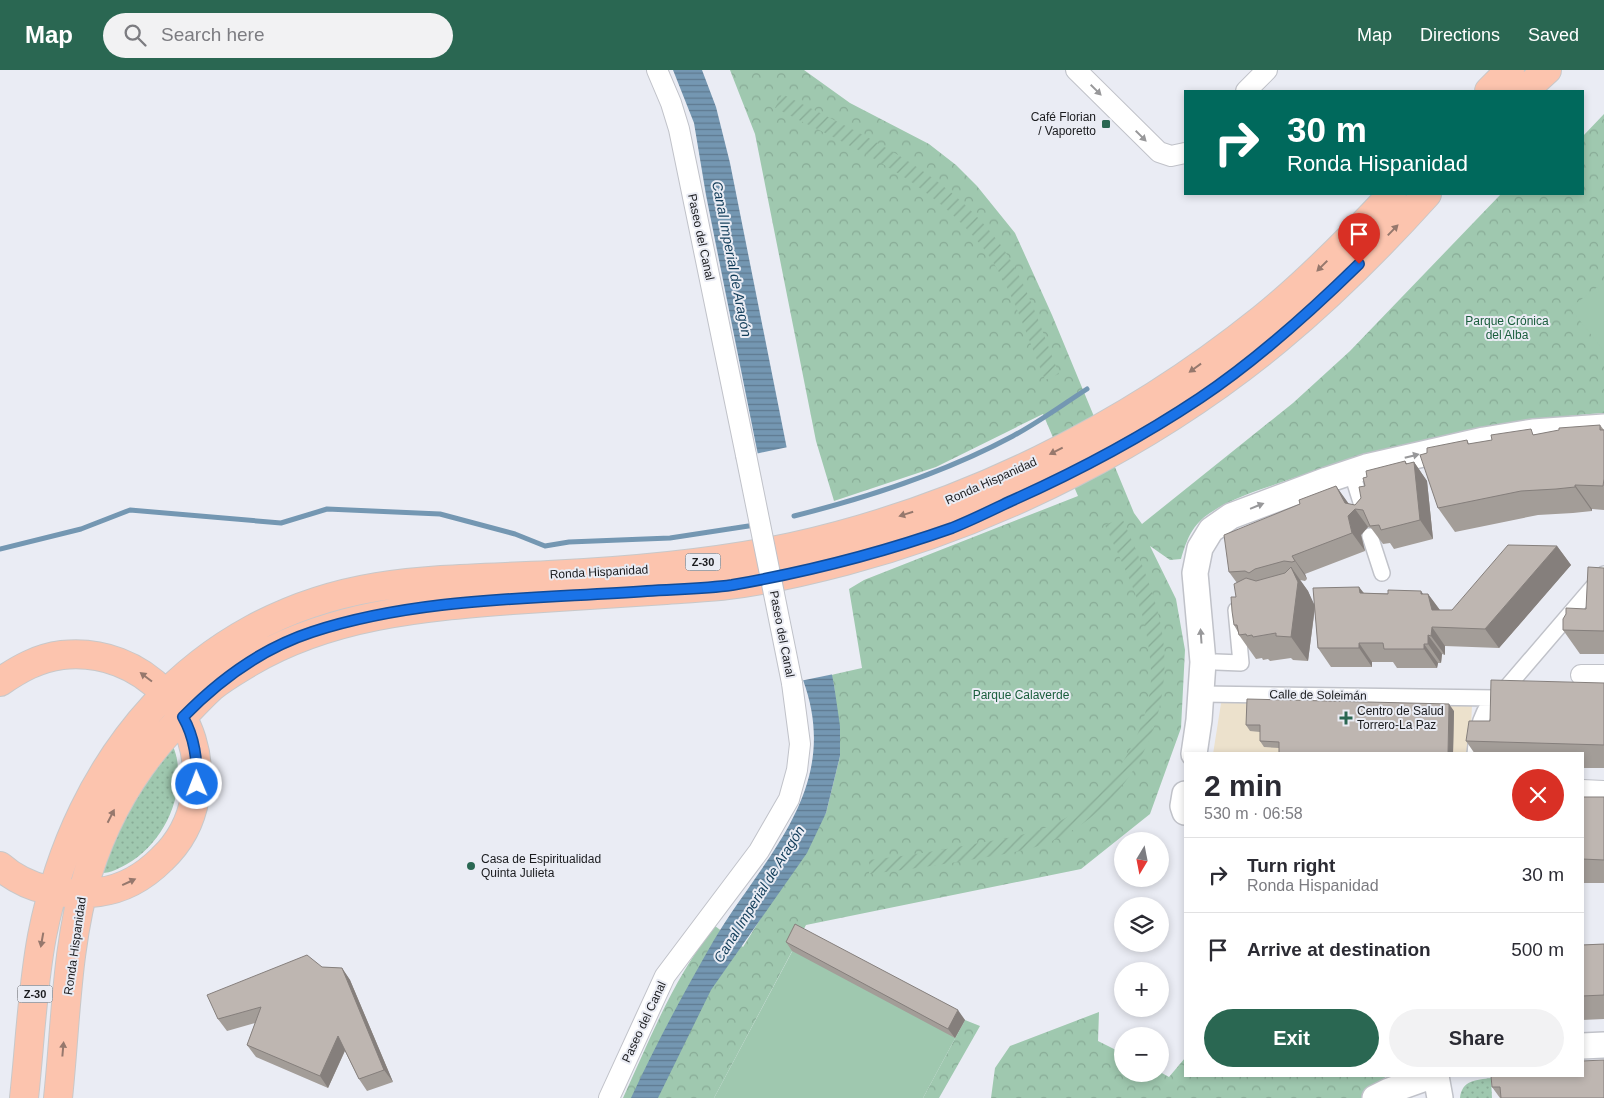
<!DOCTYPE html>
<meta charset="utf-8">
<style>
:root{--surface:#fff;--page:#f2f2f3;--text:#2b2b33;--muted:#7c7c81;--line:#e1e1e2;--accent:#2a6752}
body{margin:0;font-family:Helvetica,sans-serif;background:var(--page);color:var(--text);height:100vh;display:flex;flex-direction:column;font-size:19px;white-space:nowrap}
*{box-sizing:border-box;margin:0}
p{font-size:16px;color:var(--muted)}
.icon{flex:none;width:28px;height:28px;fill:none;stroke:currentColor;stroke-width:2;stroke-linecap:round;stroke-linejoin:round}
.map{position:relative;flex:1;overflow:hidden}
.side{position:absolute;left:1184px;top:682px;width:400px;height:325px;display:flex;flex-direction:column;background:var(--surface);border-radius:0px;box-shadow:0 2px 8px #0003}
.side>*{flex:none}
.hud{position:absolute;left:1184px;top:20px;width:400px;height:105px;border-radius:0px;box-shadow:0 2px 8px #0003;background:#00695c;color:#fff;overflow:hidden}
.needle{width:32px;rotate:190deg}
.tools{position:absolute;left:1114px;top:762px;display:grid;gap:10px}
.tools a{display:grid;place-items:center;width:55px;height:55px;border-radius:50%;background:var(--surface);box-shadow:0 2px 8px #0003;font-size:25px}
.pin{position:absolute;display:grid;place-items:center;width:42px;height:42px;color:#fff;margin:-51px -21px;border-radius:50% 50% 50% 0;rotate:-45deg;box-shadow:0 0 5px #0007}
.pin .icon{rotate:45deg}
.me{position:absolute;width:55px;margin:-28px;rotate:359deg;stroke-linejoin:round;filter:drop-shadow(0 0 4px #0008)}
.turn{display:flex;align-items:center;gap:18px;height:105px;padding:0 20px;font-size:22px}
.turn .icon{width:65px;height:65px;stroke-width:2.5}
.turn b{display:block;font-size:35px;line-height:42px}
.round{display:grid;place-items:center;flex:none;width:52px;height:52px;border-radius:26px;background:var(--page)}
.summary{display:flex;align-items:center;justify-content:space-between;height:85px;padding:0 20px}
h1{font-size:30px;font-weight:800;line-height:38px}
.action{display:flex;gap:10px;margin-top:auto;padding:10px 20px}
.action a{flex:1;height:58px;border-radius:30px;background:var(--accent);color:#fff;font-size:20px;font-weight:800;line-height:58px;text-align:center}
.action a+a{background:var(--page);color:var(--text)}
ul{padding:0;list-style:none}
li{display:flex;align-items:center;gap:15px;height:75px;padding:0 20px;border-top:1px solid var(--line)}
li div{flex:1}
li b{display:block;font-size:19px}
li em{font-style:normal}
header{display:flex;align-items:center;gap:30px;box-sizing:border-box;height:70px;padding:0 25px;background:var(--accent);color:#fff}
header strong{font-size:24px}
nav{display:flex;gap:28px;margin-inline-start:auto;font-size:18px}
.search{width:350px;height:45px;background:var(--page);display:flex;align-items:center;gap:12px;box-sizing:border-box;padding:0 18px;border-radius:28px;color:var(--muted);font-size:19px}
.map>svg:first-child{display:block}
.medical{fill:#ece1cc}
.grass{fill:url(#grass-dots)}
.forest{fill:url(#forest-crowns)}
.garden{fill:url(#garden-furrows)}
.pitch{fill:#9fc8af}
.water{fill:url(#water-rules)}
.pier{fill:#eaecf4}
.lines{fill:none;stroke-linecap:round;stroke-linejoin:round}
.stream{stroke:#7497b2;stroke-width:5}
.pedestrian-casing{stroke:#c0c2c9;stroke-width:18}
.minor-casing{stroke:#c0c2c9;stroke-width:22}
.tertiary-casing{stroke:#c0c2c9;stroke-width:28}
.trunk-casing{stroke:#c8c8c9;stroke-width:30}
.pedestrian{stroke:#fff;stroke-width:15}
.minor{stroke:#fff;stroke-width:20}
.tertiary{stroke:#fff;stroke-width:25}
.trunk{stroke:#fcc4ae;stroke-width:28}
.minor-bridge-casing{stroke:#c0c2c9;stroke-width:22;stroke-linecap:butt}
.minor-bridge{stroke:#fff;stroke-width:20}
.wall{fill:#a39d98}
.shaded-wall{fill:#857f7c}
.building{fill:#beb6b1;stroke:#857f7c}
.oneway{fill:#98989a}
.oneway2{fill:#96786d}
.route-casing{stroke:#114b97;stroke-width:12}
.route{stroke:#1a73e8;stroke-width:9}
.poi-dot{fill:#2a6752;stroke:#eaecf4;stroke-width:2}
.labels{text-anchor:middle;stroke-width:4;stroke-linejoin:round;paint-order:stroke}
.shield{fill:#eaecf4;stroke:#585a5e;stroke-width:1}
.shield-label{font-size:11px;font-weight:bold;fill:#1a1b1e}
.poi-label{font-size:12px;fill:#1a1b1e;stroke:#eaecf4;text-anchor:start}
.street-label{font-size:12px;fill:#1a1b1e;stroke:#eaecf4}
.park-label{font-size:12px;fill:#1a5d3c;stroke:#eaecf4}
.water-label{font-size:14px;font-style:italic;fill:#103c59;stroke:#eaecf4}
</style>
<header>
<strong>Map</strong>
<div class="search"><svg class="icon" aria-label="search" viewBox="0 0 24 24"><circle cx="10" cy="10" r="6"/><path d="M15 15l6 6"/></svg>Search here</div>
<nav><a>Map</a><a>Directions</a><a>Saved</a></nav>
</header>
<div class="map">
<svg width="1604" height="1028" viewBox="0 0 1604 1028">
<defs>
<pattern id="grass-dots" width="8" height="8" patternUnits="userSpaceOnUse" patternTransform="scale(1.25)"><rect width="8" height="8" fill="#9fc8af"/><path d="M2 2h.1M6 6h.1" fill="none" stroke="#88ab96" stroke-width="1.8" stroke-linecap="round"/></pattern>
<pattern id="forest-crowns" width="20" height="18" patternUnits="userSpaceOnUse" patternTransform="scale(1.25)"><rect width="20" height="18" fill="#9fc8af"/><path d="M2 6a3 3 0 1 1 6 0M12 15a3 3 0 1 1 6 0" fill="none" stroke="#88ab96"/></pattern>
<pattern id="garden-furrows" width="10" height="10" patternUnits="userSpaceOnUse" patternTransform="scale(1.25)"><rect width="10" height="10" fill="#9fc8af"/><path d="M-1 1l2-2M0 10L10 0M9 11l2-2" fill="none" stroke="#88ab96"/></pattern>
<pattern id="water-rules" width="6" height="5" patternUnits="userSpaceOnUse" patternTransform="scale(1.25)"><rect width="6" height="5" fill="#7497b2"/><path d="M0 2.5h6" fill="none" stroke="#5e7a90"/></pattern>
</defs>
<rect width="100%" height="100%" fill="#eaecf4"/>
<path class="medical" d="M1222,627l250,7 -2,50h-257z"/>
<path class="grass" d="M173,676c17,42 -8,97 -46,118 -7,4 -16,9 -25,9v-8l31,-68z
M1491,1008l1,20h-32c2,-18 16,-18 31,-20z"/>
<path class="forest" d="M730,0h74l46,33 79,41 27,21 21,21 38,47 37,82 82,198 8,11 151,-121 57,-52 151,-157h81l1,-58 21,-22v299c-106,7 -210,31 -310,65 -28,10 -59,18 -84,35 -18,12 -23,26 -29,46l-11,1 -20,-14 26,53 9,51 -4,78 -31,86 -69,55 -275,56 -92,173h-91c28,-61 50,-119 92,-172l28,21 83,-134 14,-57 -6,-71 -3,-10 31,-7 -13,-79 15,-9 214,-84 -35,-82 -107,53 -102,34 -18,-60 -61,-307z
M1099,942l-1,29 24,12v21l38,-2 9,5 16,-19v18h201l-8,12 -17,10h-370l4,-30 15,-22z
M965,950l15,6 -41,72h-16z"/>
<path class="garden" d="M782,24c77,39 161,75 215,146 29,38 44,90 62,134l-14,6c-18,-43 -33,-94 -61,-131 -53,-69 -134,-103 -209,-141z
M1122,448c14,32 29,65 37,99 22,89 -23,187 -107,224 -24,10 -52,14 -77,18 -35,6 -70,11 -106,15v-14c39,-4 77,-11 116,-18 21,-4 42,-7 62,-15 54,-21 95,-80 103,-136 3,-19 -1,-42 -4,-60 -7,-37 -26,-72 -41,-106z"/>
<path class="pitch" d="M1604,212v69l-34,-43z
M802,863l163,87 -42,78h-209z"/>
<path class="water" d="M673,0h29l14,37 14,56 104,522 6,41v30l-14,57 -19,40 -96,137 -53,108h-27c25,-54 53,-106 83,-158 50,-84 129,-151 89,-260l-97,-485 -12,-72z"/>
<path class="pier" d="M788,377l46,227 -34,7 -45,-227z"/>
<g class="lines">
<path class="stream" d="M794,446c76,-19 150,-43 219,-80 26,-14 49,-31 74,-47
M0,479l81,-20 49,-19 151,13 46,-14 113,5 75,20 30,12 24,-4 101,-4 85,-13"/>
<defs>
<path id="pedestrian" d="M1355,413l10,32
M1370,466l12,37
M1216,592l25,1 -5,-53
M1202,624l293,4
M1475,684c2,-22 5,-47 26,-60l103,-120"/>
<path id="minor" d="M657,0l14,33 8,26 67,326
M1076,0l83,82 12,4 14,-3
M1246,21l21,-21
M1581,605h23
M1582,720l22,1
M609,1028l56,-122 94,-125 30,-52 8,-29 3,-26 -8,-61"/>
<path id="tertiary" d="M1194,684l5,-34 4,-58 -8,-89 5,-25 11,-18 20,-14 96,-36 39,-13 118,-27 49,-8 71,-5
M1185,724l-2,12 2,6
M1582,976l22,-1
M1436,1006l4,22
M1375,1028l14,-7 42,-15"/>
<path id="trunk" d="M1489,21l21,-21
M1524,21l23,-21
M0,612c19,-13 38,-24 62,-27 80,-9 148,62 133,142 -4,24 -16,46 -33,62 -17,17 -39,30 -63,33 -34,5 -72,-2 -99,-26
M24,1028c6,-54 8,-109 18,-162 35,-178 152,-319 335,-349 57,-9 115,-9 172,-12 82,-4 163,-11 243,-28 171,-38 333,-118 470,-228 47,-38 89,-81 130,-125
M58,1028c8,-74 8,-153 30,-225 17,-54 46,-105 86,-147 12,-13 25,-27 38,-39 12,-10 25,-17 38,-25 80,-47 171,-55 262,-62 51,-3 103,-7 154,-10 21,-2 43,-2 63,-5 39,-5 78,-14 116,-24 153,-40 311,-121 433,-222 53,-44 103,-94 149,-145"/>
</defs>
<use href="#pedestrian" class="pedestrian-casing"/>
<use href="#minor" class="minor-casing"/>
<use href="#tertiary" class="tertiary-casing"/>
<use href="#trunk" class="trunk-casing"/>
<use href="#pedestrian" class="pedestrian"/>
<use href="#minor" class="minor"/>
<use href="#tertiary" class="tertiary"/>
<use href="#trunk" class="trunk"/>
<defs>
<path id="minor-bridge" d="M746,385l46,228"/>
</defs>
<use href="#minor-bridge" class="minor-bridge-casing"/>
<use href="#minor-bridge" class="minor-bridge"/>
</g>
<path class="wall" d="M1600,355l4,5v80l-12,-1v2l-19,2 -35,2 -83,17 -17,-24 -11,-55 40,-13 2,4z
M1405,391l2,3 7,-2 13,19 6,58 -39,10 -4,-6 -7,1 -12,-16 -3,-1 -7,8 4,16 -60,23 2,5 -2,2 -5,-1 8,11 6,15 45,-19 5,6 64,1 12,16h12l105,-64 14,19 -72,83 -54,-2v9l-3,-1 -1,9h-3l-1,5h-40l-4,-6h-21v5h-41l-13,-19 -3,-40 -7,53 -15,-1 -2,-2 -21,3 -2,-2 -5,1 -1,-2 -6,1 -17,-24 -1,-3 -4,-7 3,-42 -8,-11 71,-68 36,-18 12,18 7,1 6,-7 4,-12 2,-9z
M1604,498v86h-24l-17,-24 23,-21z
M1604,613v85h-22v-14h-107l-9,-13 24,-20z
M1454,641l-1,43h-174v-6l-15,-1 -4,-6v-9l-10,-1 -4,-6z
M1582,727h22v86h-22z
M786,872l179,78 -10,18 -163,-87z
M1604,874v75l-22,1v-75z
M322,897l20,1 8,12 43,102 -26,9 -8,-12 -14,-28 -17,37 -72,-31 -9,-12 8,-22 -28,8 -9,-12z
M1604,990v38h-104l-8,-11z"/>
<path class="shaded-wall" d="M1405,391l10,14 -1,-13 13,19 6,58 -13,-19z
M1575,415l17,24v2l-17,-24z
M1336,416l13,18 6,5 13,18 -7,8 4,16 -13,-18 -7,-30z
M1557,476l14,19 -72,83 -14,-19z
M1292,486l13,18 2,5 -12,-18z
M1291,497l17,24 7,15 -7,55 -17,-24z
M1359,517l14,19 -13,-13z
M1421,521l9,13 -2,-10 14,19 2,15 -23,-34z
M1432,557l13,19v9l-14,-19z
M1428,565l14,19 -1,9 -13,-19z
M1359,573l13,19v5l-13,-19z
M1424,574l14,19 -1,5 -13,-19z
M1449,634l5,7 -1,43h-5z
M342,898l8,12 43,102 -9,-12z
M958,940l7,10 -10,18 -7,-9z
M338,966l8,12 -18,40 -8,-12z"/>
<path class="building" d="M1600,355v5h4v49l-1,7 -28,-1v2l-19,2 -35,2 -83,17 -18,-53 7,-2v-5l40,-8 1,4 24,-4 -1,-5 40,-6 2,6 26,-5v-2z
M1405,391l1,3 8,-2 6,58 -39,10 -2,-5 -9,1 -7,-16 -8,-1 -7,7 4,17 -60,23 3,5 -3,1 -8,-1 -29,8 -6,4 -4,-2 -16,1 -5,-37 76,-31 -1,-4 37,-14 9,17 10,2 6,-7 -2,-11 6,-1 -2,-8 4,-1 -1,-6z
M1508,475l49,1 -72,83 -53,-2 -1,9 -3,-1v9h-4v5h-40l-1,-6h-24v5h-41l-5,-60 46,-1 1,6 28,1v-4l33,1v3h7l4,16h20z
M1291,497l7,15 -7,55 -15,-1v-3l-23,4 -1,-2 -5,1 -1,-2 -7,1 -2,-10h-3l-2,-14 -1,-14h5l-2,-13 12,-6 10,3 29,-8z
M1588,497l16,1v63l-41,-1v-11l3,-5v-6l20,1z
M1491,610l113,3v62l-138,-4 3,-20h21z
M1247,629l202,5 -1,50h-169v-12l-19,-1v-16h-14z
M1582,727h22v63l-22,-1z
M795,854l163,86 -10,19 -162,-87z
M1604,874v51l-22,1v-51z
M307,885l15,12 20,1 42,102 -25,9 -21,-43 -18,40 -73,-31 14,-38 -43,12 -11,-24z
M1604,990v38h-103l-1,-11h-8l-1,-11h91v-15z"/>
<defs><path id="oneway-solid" d="M-6-.8H1V-3.2L6.5 0L1 3.2V.8H-6Z" transform="scale(1.25)"/></defs>
<g class="oneway">
<use href="#oneway-solid" transform="translate(1096 20) rotate(45)"/>
<use href="#oneway-solid" transform="translate(1141 66) rotate(45)"/>
<use href="#oneway-solid" transform="translate(1412 386) rotate(-14)"/>
<use href="#oneway-solid" transform="translate(1257 436) rotate(-22)"/>
<use href="#oneway-solid" transform="translate(1201 566) rotate(-94)"/>
</g>
<g class="oneway2">
<use href="#oneway-solid" transform="translate(1393 160) rotate(-46)"/>
<use href="#oneway-solid" transform="translate(1322 196) rotate(135)"/>
<use href="#oneway-solid" transform="translate(1195 298) rotate(144)"/>
<use href="#oneway-solid" transform="translate(1056 381) rotate(153)"/>
<use href="#oneway-solid" transform="translate(906 444) rotate(163)"/>
<use href="#oneway-solid" transform="translate(146 607) rotate(-143)"/>
<use href="#oneway-solid" transform="translate(111 746) rotate(-63)"/>
<use href="#oneway-solid" transform="translate(129 812) rotate(-25)"/>
<use href="#oneway-solid" transform="translate(42 870) rotate(100)"/>
<use href="#oneway-solid" transform="translate(63 979) rotate(-85)"/>
</g>
<g class="lines">
<defs>
<path id="route" d="M197,714c0,-24 -2,-46 -14,-67 36,-37 80,-69 129,-85 107,-35 224,-33 335,-41 28,-2 57,-2 85,-6 74,-13 149,-32 220,-57 20,-8 40,-18 59,-27 65,-29 129,-63 189,-103 57,-38 110,-86 159,-134"/>
</defs>
<use href="#route" class="route-casing"/>
<use href="#route" class="route"/>
</g>
<g class="poi-dot">
<rect x="1101" y="49" width="10" height="10" rx="2.5"/>
<path d="M1343.5 640.5h5v5h5v5h-5v5h-5v-5h-5v-5h5z"/>
<circle cx="471" cy="796" r="5"/>
</g>
<g class="labels">
<g class="shield">
<rect x="685.5" y="483.5" width="35" height="17" rx="4"/>
<rect x="17.5" y="915.5" width="35" height="17" rx="4"/>
</g>
<g class="shield-label">
<text x="703" y="496">Z-30</text>
<text x="35" y="928">Z-30</text>
</g>
<g class="poi-label">
<text x="1096" y="51" text-anchor="end">Café Florian<tspan x="1096" dy="14">/ Vaporetto</tspan></text>
<text x="1357" y="645">Centro de Salud<tspan x="1357" dy="14">Torrero-La Paz</tspan></text>
<text x="481" y="793">Casa de Espiritualidad<tspan x="481" dy="14">Quinta Julieta</tspan></text>
</g>
<g class="street-label">
<text transform="translate(701 167) rotate(78)" y="4">Paseo del Canal</text>
<text transform="translate(991 411) rotate(-24)" y="4">Ronda Hispanidad</text>
<text transform="translate(599 502) rotate(-3)" y="4">Ronda Hispanidad</text>
<text transform="translate(782 564) rotate(79)" y="4">Paseo del Canal</text>
<text transform="translate(1318 625) rotate(1)" y="4">Calle de Soleimán</text>
<text transform="translate(75 876) rotate(-82)" y="4">Ronda Hispanidad</text>
<text transform="translate(644 952) rotate(-65)" y="4">Paseo del Canal</text>
</g>
<g class="park-label">
<text x="1507" y="255">Parque Crónica<tspan x="1507" dy="14">del Alba</tspan></text>
<text x="1021" y="629">Parque Calaverde</text>
</g>
<g class="water-label">
<text transform="translate(732 189) rotate(79)" y="5">Canal Imperial de Aragón</text>
<text transform="translate(759 824) rotate(-58)" y="5">Canal Imperial de Aragón</text>
</g>
</g>
</svg>
<div class="tools">
<a><svg class="needle" viewBox="-14 -14 28 28"><path d="M0-13l5 13h-10z" fill="#e53935"/><path d="M0 13l5-13h-10z" fill="#7c7c81"/></svg></a>
<a><svg class="icon" aria-label="layers" viewBox="0 0 24 24"><path d="M12 4l9 5-9 5-9-5zM3 14l9 5 9-5"/></svg></a>
<a>+</a>
<a>−</a>
</div>
<div class="pin" style="left:1359px;top:194px;background:#d93025"><svg class="icon" aria-label="arrive" viewBox="0 0 24 24"><path d="M6 21V4h12l-3 4 3 4H6"/></svg></div>
<svg class="me" style="left:197px;top:714px" viewBox="-20 -20 40 40"><circle r="17" fill="#1a73e8" stroke="#fff" stroke-width="3"/><path d="M0-11L8 9 0 5-8 9z" fill="#fff"/></svg>
<div class="hud">
<div class="turn"><svg class="icon" aria-label="right" viewBox="0 0 24 24"><path d="M7 20v-9h11M14 6l5 5-5 5"/></svg><div><b>30 m</b>Ronda Hispanidad</div></div>
</div>
<section class="side">
<div class="summary"><div><h1>2 min</h1><p>530 m · 06:58</p></div><a class="round" style="background:#d93025;color:#fff"><svg class="icon" aria-label="close" viewBox="0 0 24 24"><path d="M6 6l12 12M18 6L6 18"/></svg></a></div>
<ul>
<li><svg class="icon" aria-label="right" viewBox="0 0 24 24"><path d="M7 20v-9h11M14 6l5 5-5 5"/></svg><div><b>Turn right</b><p>Ronda Hispanidad</p></div><em>30 m</em></li>
<li><svg class="icon" aria-label="arrive" viewBox="0 0 24 24"><path d="M6 21V4h12l-3 4 3 4H6"/></svg><div><b>Arrive at destination</b></div><em>500 m</em></li>
</ul>
<div class="action"><a>Exit</a><a>Share</a></div>
</section>
</div>
